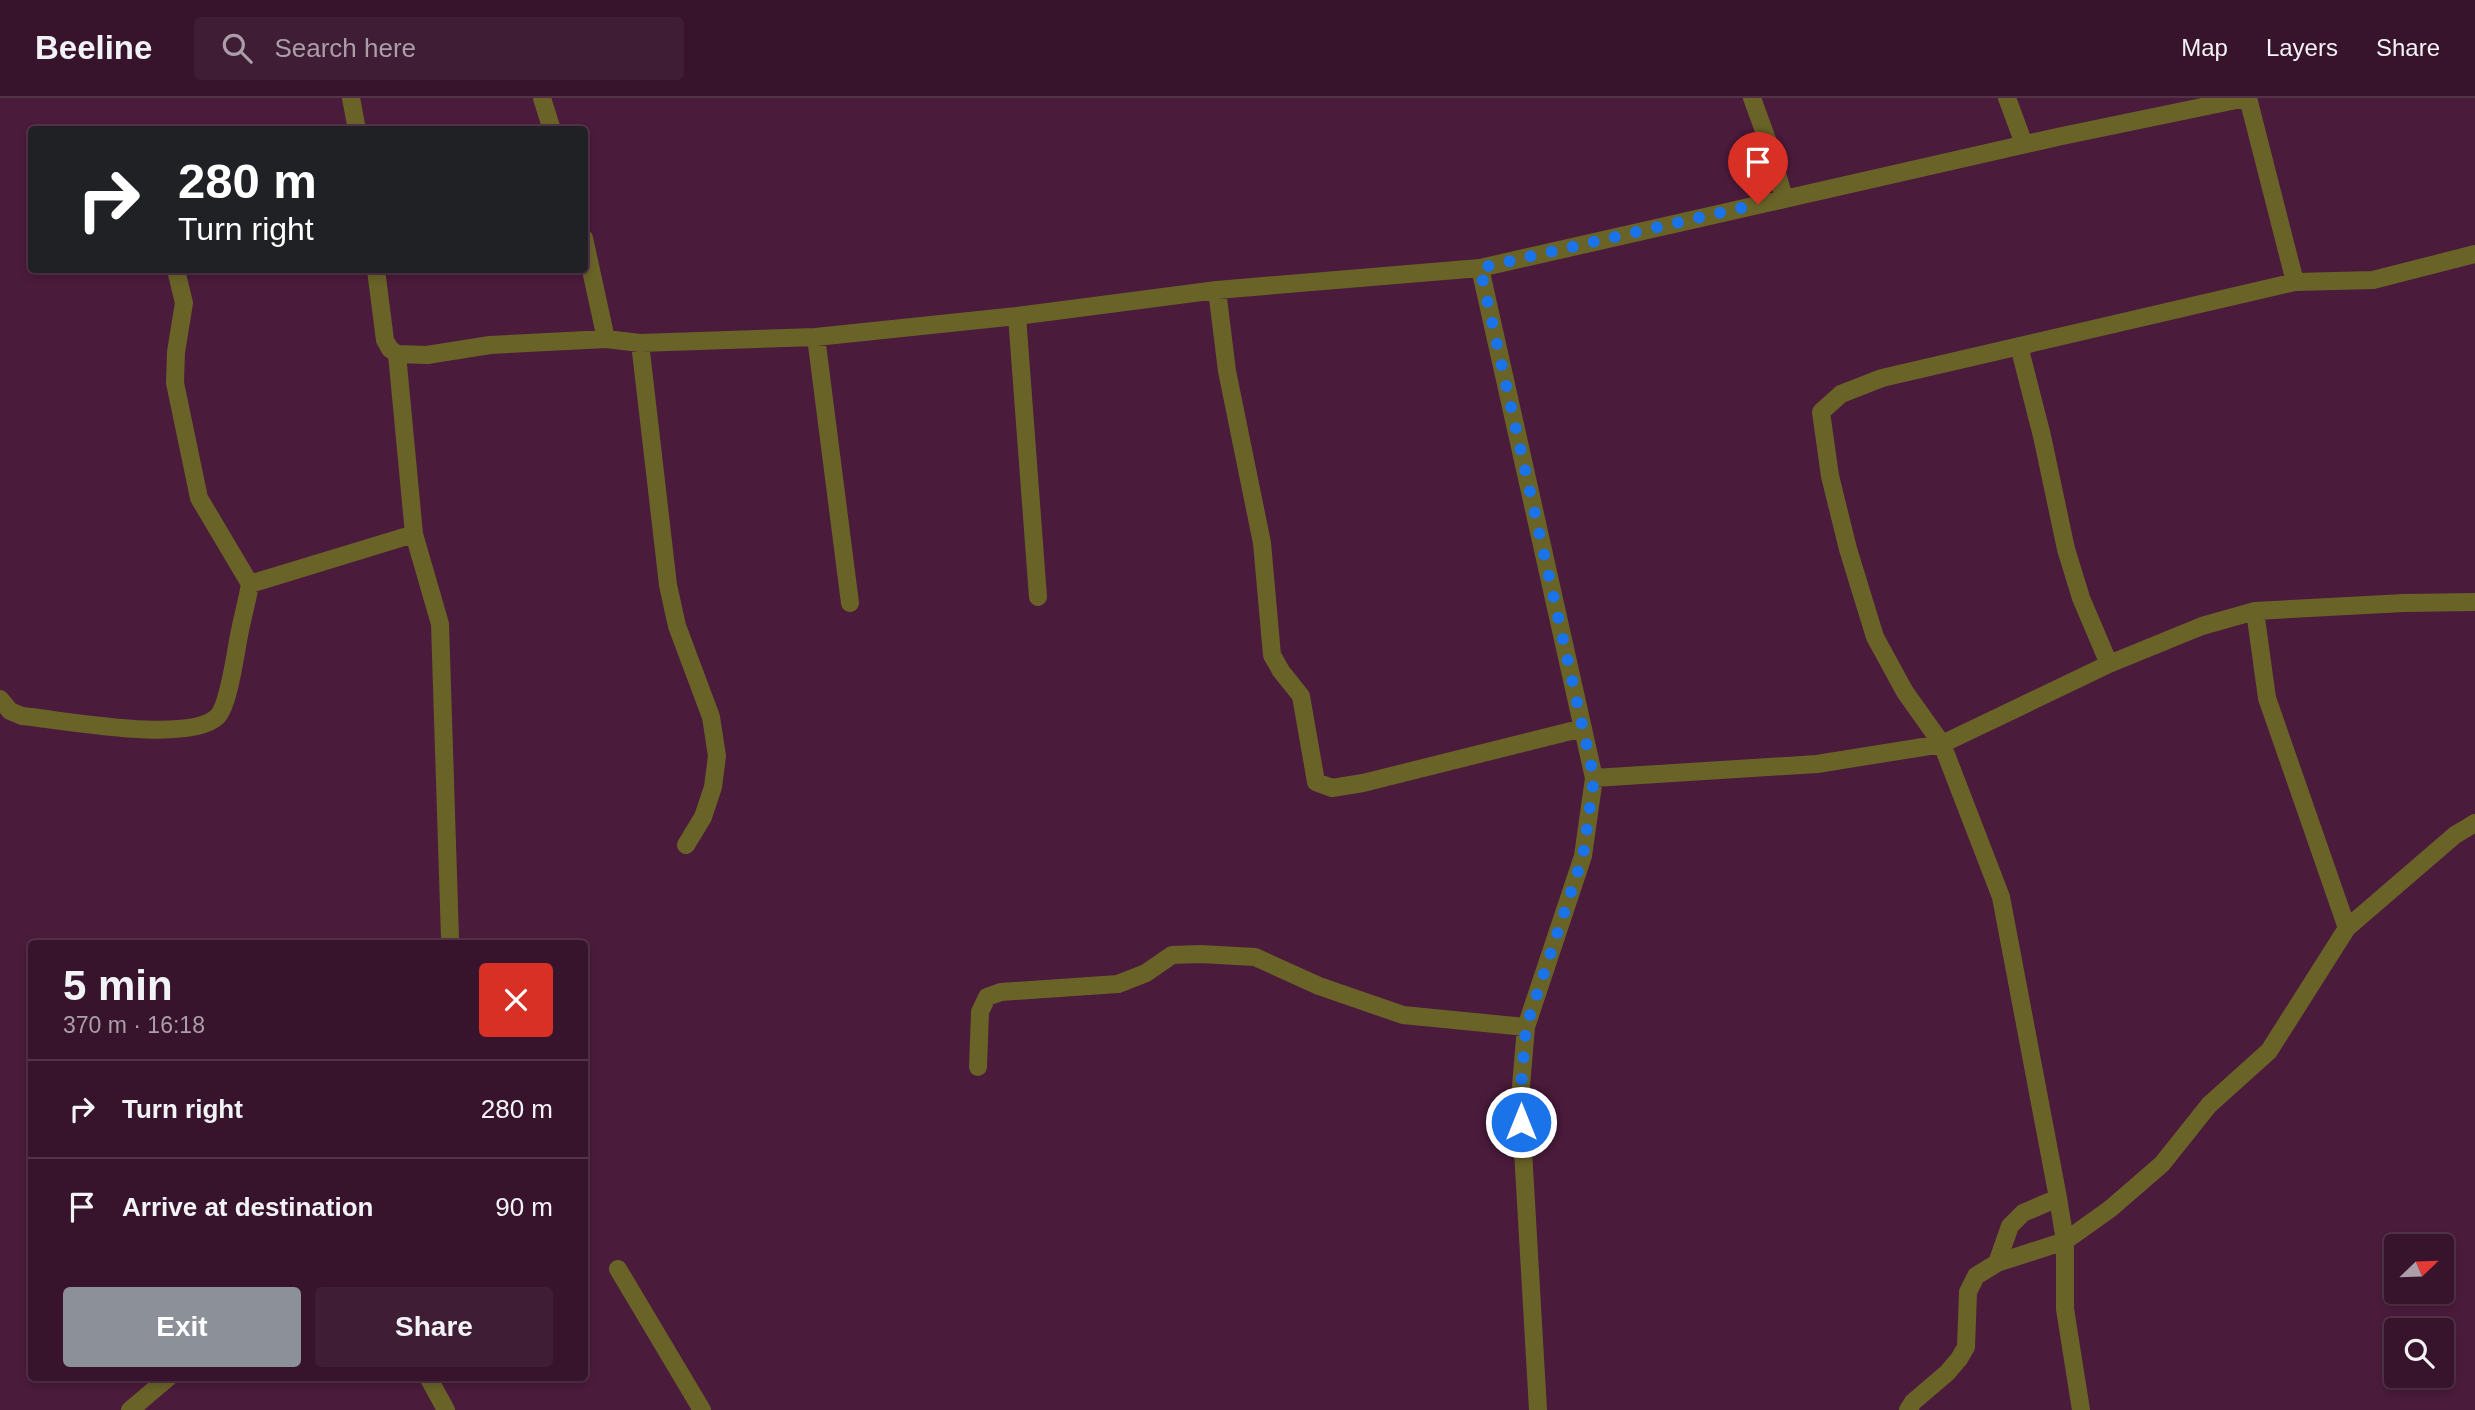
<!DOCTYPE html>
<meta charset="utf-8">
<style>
:root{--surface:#38142c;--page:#3f1d34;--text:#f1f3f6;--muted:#ab9ea9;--line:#523348;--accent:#8c9099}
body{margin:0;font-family:Helvetica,sans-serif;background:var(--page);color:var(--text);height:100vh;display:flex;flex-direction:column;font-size:26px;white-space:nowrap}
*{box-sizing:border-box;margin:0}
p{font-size:23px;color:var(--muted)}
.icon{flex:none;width:38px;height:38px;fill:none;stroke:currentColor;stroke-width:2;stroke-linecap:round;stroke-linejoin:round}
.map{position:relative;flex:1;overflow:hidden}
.drawer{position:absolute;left:28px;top:842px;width:560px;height:441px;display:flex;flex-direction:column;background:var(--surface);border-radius:7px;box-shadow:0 4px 10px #0003,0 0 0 2px var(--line)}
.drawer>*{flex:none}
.banner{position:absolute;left:28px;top:28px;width:560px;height:147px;border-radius:7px;box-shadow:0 4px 10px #0003,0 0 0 2px var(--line);background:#202124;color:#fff;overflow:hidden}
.needle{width:46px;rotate:67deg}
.controls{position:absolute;left:2384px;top:1136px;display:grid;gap:14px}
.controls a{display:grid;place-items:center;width:70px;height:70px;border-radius:7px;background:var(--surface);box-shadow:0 4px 10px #0003,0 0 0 2px var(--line);font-size:35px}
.pin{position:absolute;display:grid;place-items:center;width:60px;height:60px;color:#fff;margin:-72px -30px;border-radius:50% 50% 50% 0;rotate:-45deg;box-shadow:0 0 7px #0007}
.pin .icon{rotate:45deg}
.me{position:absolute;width:77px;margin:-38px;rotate:0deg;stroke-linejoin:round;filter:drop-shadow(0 0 5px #0008)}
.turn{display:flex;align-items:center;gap:24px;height:147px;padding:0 35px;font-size:32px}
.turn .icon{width:91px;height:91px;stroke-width:2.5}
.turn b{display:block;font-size:49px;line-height:60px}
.round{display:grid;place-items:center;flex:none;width:74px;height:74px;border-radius:7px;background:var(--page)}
.overview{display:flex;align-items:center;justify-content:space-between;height:119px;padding:0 35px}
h1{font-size:42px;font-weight:700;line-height:52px}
.button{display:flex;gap:14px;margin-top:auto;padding:14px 35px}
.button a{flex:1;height:80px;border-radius:7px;background:var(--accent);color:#fff;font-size:28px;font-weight:700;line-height:80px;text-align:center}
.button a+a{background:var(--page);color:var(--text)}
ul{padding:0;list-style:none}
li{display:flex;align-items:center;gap:21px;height:98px;padding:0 35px;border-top:2px solid var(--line)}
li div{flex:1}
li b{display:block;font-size:26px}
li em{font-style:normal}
header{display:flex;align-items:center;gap:42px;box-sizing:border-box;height:98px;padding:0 35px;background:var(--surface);border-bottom:2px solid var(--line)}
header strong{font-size:33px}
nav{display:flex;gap:38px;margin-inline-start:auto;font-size:24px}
.search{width:490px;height:63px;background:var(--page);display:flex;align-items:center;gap:18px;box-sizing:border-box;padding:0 24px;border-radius:7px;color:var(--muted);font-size:26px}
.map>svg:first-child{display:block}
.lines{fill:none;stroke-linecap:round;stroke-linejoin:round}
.street{stroke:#6a6328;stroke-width:18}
.route{stroke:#1a73e8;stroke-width:12;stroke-dasharray:0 21.6}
</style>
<header>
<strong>Beeline</strong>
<div class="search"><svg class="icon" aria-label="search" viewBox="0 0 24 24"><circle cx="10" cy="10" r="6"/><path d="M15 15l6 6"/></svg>Search here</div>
<nav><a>Map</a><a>Layers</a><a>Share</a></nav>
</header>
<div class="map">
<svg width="2475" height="1312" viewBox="0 0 2475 1312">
<rect width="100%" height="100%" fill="#4b1b3b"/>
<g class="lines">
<path class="street" d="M351,0l6,32
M542,0l10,32
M1752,0l16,44 16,56
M2007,0l17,46
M2248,0l47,184
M584,140l22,101
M1480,170l114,510 -11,78 -57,171 -6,71 18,312
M376,172l9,70 5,9 7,5 30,1 63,-10 116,-6 34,4 176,-6 201,-21 200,-26 263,-22 582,-132 184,-38
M1217,192l10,81 35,172 10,112 9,16 20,25 15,86 16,6 31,-5 220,-55
M1017,218l21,281
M816,239l34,266
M640,245l28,242 9,41 34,91 6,39 -4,31 -10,30 -17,28
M2019,248l23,90 24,113 15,49 28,66
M397,256l17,180 26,90 10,314
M250,486l164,-50
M2255,513l12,87 80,230
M0,601l10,12 12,5c41,4 166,28 195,1 11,-10 18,-60 21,-76 3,-19 9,-38 12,-57l-51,-86 -24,-115 1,-31 8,-49 -8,-33
M1594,680l223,-14 125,-20 167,-80 93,-38 53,-15 149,-8 71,-1
M978,969l2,-55 7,-15 14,-5 117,-8 28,-11 26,-18 28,-1 55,3 64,29 84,29 123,12
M1997,1165l13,-37 13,-13 35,-15
M618,1171l84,141
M428,1279l18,33
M130,1312l39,-33
M1908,1312l5,-8 34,-29 12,-14 7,-12 2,-55 8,-16 21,-13 68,-22 45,-32 52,-45 47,-59 60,-54 78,-123 108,-93 20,-12
M2081,1312l-16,-101v-68l-7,-43 -57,-301 -59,-153 -37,-52 -30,-55 -27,-88 -18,-73 -9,-64 20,-18 41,-16 413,-96 78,-2 102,-26"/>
</g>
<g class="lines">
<path class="route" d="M1521,1024l-1,-24 6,-71 57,-171 11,-78 -114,-510 278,-64"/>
</g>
</svg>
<div class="controls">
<a><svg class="needle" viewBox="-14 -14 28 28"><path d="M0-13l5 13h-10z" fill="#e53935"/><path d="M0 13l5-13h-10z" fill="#ab9ea9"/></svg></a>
<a><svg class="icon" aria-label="search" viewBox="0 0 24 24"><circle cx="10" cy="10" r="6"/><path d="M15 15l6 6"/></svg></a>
</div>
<div class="pin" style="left:1758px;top:106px;background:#d93025"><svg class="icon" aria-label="arrive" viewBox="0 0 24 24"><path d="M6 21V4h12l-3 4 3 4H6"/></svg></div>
<svg class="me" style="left:1521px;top:1024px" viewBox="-20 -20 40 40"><circle r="17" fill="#1a73e8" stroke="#fff" stroke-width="3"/><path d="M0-11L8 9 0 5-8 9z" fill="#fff"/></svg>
<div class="banner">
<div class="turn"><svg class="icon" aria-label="right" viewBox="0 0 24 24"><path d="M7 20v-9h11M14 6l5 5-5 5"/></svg><div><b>280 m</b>Turn right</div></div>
</div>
<section class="drawer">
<div class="overview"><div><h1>5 min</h1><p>370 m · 16:18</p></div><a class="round" style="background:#d93025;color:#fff"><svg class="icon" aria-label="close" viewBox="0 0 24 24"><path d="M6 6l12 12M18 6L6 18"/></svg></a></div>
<ul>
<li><svg class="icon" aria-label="right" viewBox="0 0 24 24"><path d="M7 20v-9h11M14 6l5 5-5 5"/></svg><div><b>Turn right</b></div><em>280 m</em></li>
<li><svg class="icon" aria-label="arrive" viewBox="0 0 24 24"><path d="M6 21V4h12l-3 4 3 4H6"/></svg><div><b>Arrive at destination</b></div><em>90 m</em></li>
</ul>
<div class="button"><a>Exit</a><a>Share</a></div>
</section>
</div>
